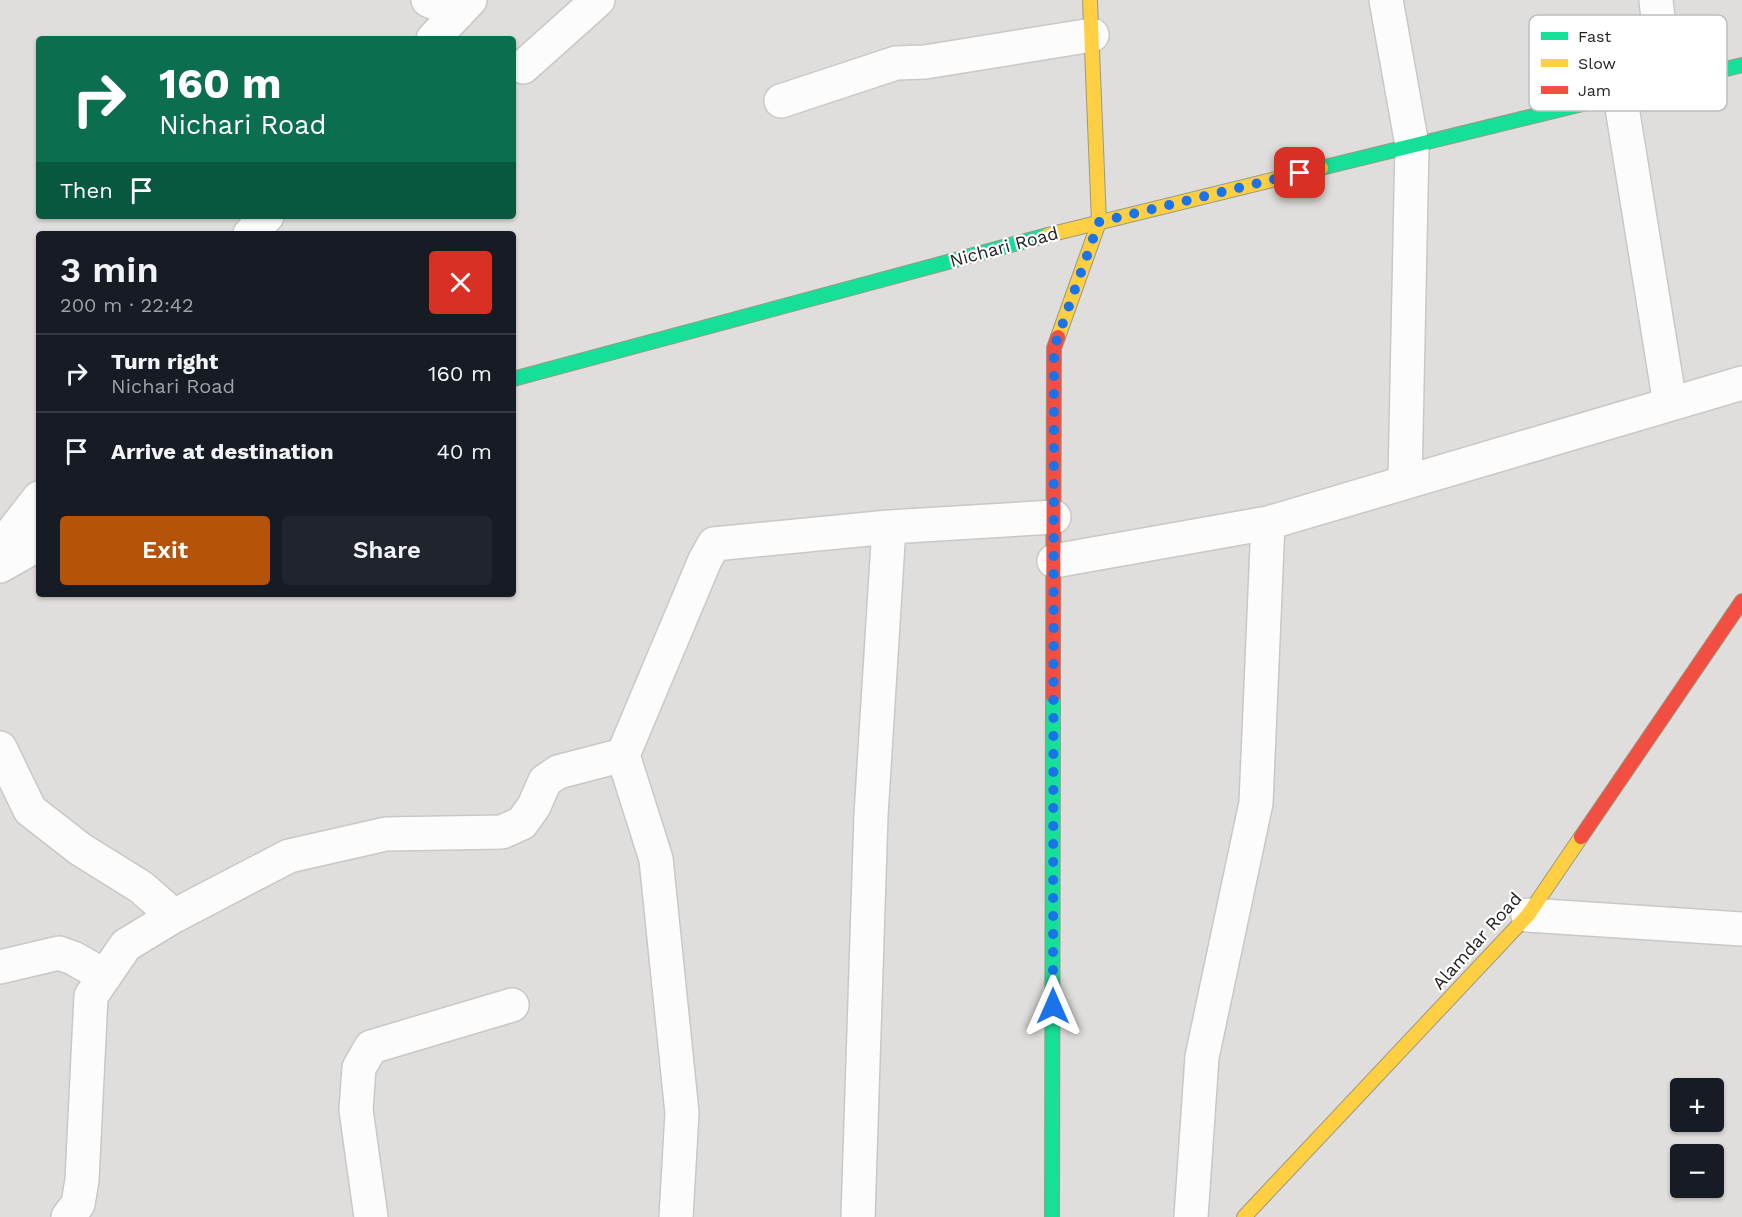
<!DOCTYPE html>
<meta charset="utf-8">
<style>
:root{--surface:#171b24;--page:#20242c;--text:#f1f3f6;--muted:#9ea1a6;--line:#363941;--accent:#b45309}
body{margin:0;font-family:"Work Sans",sans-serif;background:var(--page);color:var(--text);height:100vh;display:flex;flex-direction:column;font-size:22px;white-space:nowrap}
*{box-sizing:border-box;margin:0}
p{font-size:20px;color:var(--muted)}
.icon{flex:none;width:33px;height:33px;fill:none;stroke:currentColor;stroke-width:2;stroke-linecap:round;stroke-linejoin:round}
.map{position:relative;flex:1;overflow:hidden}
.panel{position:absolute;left:36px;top:231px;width:480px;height:366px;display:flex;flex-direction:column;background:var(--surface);border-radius:6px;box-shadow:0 2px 4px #0004}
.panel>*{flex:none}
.banner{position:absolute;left:36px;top:36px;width:480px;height:183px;border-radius:6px;box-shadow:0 2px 4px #0004;background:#0b6e4f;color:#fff;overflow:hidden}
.fabs{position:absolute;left:1670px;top:1078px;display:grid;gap:12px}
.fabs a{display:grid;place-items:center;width:54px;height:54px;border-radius:6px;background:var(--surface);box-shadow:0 2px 4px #0004;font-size:30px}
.pin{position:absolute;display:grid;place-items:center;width:51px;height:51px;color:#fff;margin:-26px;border-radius:12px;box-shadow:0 3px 9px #0006}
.me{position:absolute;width:66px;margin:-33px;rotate:0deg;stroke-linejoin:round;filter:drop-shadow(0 0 4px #0008)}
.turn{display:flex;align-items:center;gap:21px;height:126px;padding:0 24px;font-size:27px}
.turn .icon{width:78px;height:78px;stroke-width:2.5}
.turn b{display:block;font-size:42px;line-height:51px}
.then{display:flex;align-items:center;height:57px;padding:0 24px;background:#0003;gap:12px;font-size:22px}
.round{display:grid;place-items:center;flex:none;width:63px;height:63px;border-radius:6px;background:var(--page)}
.headline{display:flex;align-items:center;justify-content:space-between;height:102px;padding:0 24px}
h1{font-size:36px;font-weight:600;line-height:45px}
.action{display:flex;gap:12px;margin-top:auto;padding:12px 24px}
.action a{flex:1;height:69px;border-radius:6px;background:var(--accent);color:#fff;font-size:24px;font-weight:600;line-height:69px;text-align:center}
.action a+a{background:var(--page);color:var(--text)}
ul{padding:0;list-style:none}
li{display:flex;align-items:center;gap:18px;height:78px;padding:0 24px;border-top:2px solid var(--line)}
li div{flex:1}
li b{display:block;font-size:22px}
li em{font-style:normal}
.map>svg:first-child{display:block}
.residential{fill:#dfdedc;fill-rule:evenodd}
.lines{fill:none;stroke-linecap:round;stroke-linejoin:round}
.street-casing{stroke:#c9c8c7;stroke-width:36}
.fast-casing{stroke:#999a82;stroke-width:16}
.slow-casing{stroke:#999a82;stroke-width:16}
.jam-casing{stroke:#999a82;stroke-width:16}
.street{stroke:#fdfcfc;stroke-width:33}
.fast{stroke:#16e098;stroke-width:14}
.slow{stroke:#ffcf43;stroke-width:14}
.jam{stroke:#f24e42;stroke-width:14}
.route{stroke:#1a73e8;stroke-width:10;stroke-dasharray:0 18}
.labels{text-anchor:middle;stroke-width:4.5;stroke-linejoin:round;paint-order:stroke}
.street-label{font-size:18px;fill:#222;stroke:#fff}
.key{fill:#fff;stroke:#bdbdbd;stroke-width:1.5}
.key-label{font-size:16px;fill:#222}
</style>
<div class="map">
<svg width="1742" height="1217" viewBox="0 0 1742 1217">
<rect width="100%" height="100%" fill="#f0eeeb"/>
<path class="residential" d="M0,0h1742v1217h-1742zM39,39h474v177h-474zM39,234h474v360h-474zM1680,1089h33v33h-33zM1680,1155h33v33h-33z"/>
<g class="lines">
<defs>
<path id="street" d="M428,0l30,13
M1386,0l26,145 -7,337
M1656,0l9,84
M433,39l37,-39
M523,67l75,-67
M1620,95l50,309
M781,101l115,-38 29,-1 167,-27
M250,234l17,-18
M0,548l39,-50
M1054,561l214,-38 474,-140
M0,566l39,-22
M0,748l30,62 50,39 61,38 33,29
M1528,915l214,14
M0,967l59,-14 14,5 32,18
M68,1217l10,-13 4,-24 9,-184 35,-51 48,-29 115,-60 97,-22 116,-2 20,-9 12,-17 11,-25 13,-9 65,-17
M371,1217l-15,-107 3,-42 12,-21 141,-42
M676,1217l6,-104 -26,-254 -33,-104 82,-195 9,-16 175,-17 165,-10
M858,1217l13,-402 18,-288
M1191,1217l11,-160 54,-254 12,-280"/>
<path id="fast" d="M1321,168l421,-103
M513,379l535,-144
M1052,1217l1,-521"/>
<path id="slow" d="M1048,235l273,-67
M1058,337l41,-115 -9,-222
M1244,1217l284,-302 53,-78"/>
<path id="jam" d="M1053,696l1,-348 4,-11
M1581,837l161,-236"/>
</defs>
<use href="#street" class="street-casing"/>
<use href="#fast" class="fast-casing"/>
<use href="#slow" class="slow-casing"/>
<use href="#jam" class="jam-casing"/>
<use href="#street" class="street"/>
<use href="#fast" class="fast"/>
<use href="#slow" class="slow"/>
<use href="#jam" class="jam"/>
</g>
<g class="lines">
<path class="route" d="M1053,1006l1,-658 45,-126 201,-49"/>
</g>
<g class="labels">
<g class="street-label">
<text transform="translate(1004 247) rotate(-15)" y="6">Nichari Road</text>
<text transform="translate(1477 941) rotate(-48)" y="6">Alamdar Road</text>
</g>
</g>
<rect x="1529" y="15" width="198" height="96" rx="9" class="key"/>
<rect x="1541" y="32" width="27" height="8" fill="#16e098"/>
<rect x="1541" y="59" width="27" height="8" fill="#ffcf43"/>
<rect x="1541" y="86" width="27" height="8" fill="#f24e42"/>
<g class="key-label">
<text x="1578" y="42">Fast</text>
<text x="1578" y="69">Slow</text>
<text x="1578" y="96">Jam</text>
</g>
</svg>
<div class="fabs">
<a>+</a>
<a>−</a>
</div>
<div class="pin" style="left:1300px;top:173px;background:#d93025"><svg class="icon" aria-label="arrive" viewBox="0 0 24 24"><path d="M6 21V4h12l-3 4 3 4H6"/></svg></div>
<svg class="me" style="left:1053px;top:1006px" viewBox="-20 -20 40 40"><path d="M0-17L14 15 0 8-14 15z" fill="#1a73e8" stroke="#fff" stroke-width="4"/></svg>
<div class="banner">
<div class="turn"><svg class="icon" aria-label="right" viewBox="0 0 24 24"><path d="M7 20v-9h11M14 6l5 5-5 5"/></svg><div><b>160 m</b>Nichari Road</div></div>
<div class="then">Then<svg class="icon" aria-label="arrive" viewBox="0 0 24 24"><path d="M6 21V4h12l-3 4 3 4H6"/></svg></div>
</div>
<section class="panel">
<div class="headline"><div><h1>3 min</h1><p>200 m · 22:42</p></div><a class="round" style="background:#d93025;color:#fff"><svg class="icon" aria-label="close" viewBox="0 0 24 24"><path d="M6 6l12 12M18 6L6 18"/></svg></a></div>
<ul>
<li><svg class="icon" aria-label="right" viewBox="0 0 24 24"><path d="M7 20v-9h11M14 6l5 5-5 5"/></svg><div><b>Turn right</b><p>Nichari Road</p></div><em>160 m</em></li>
<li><svg class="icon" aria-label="arrive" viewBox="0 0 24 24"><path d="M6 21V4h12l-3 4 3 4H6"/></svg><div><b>Arrive at destination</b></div><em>40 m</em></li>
</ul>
<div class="action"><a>Exit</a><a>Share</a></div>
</section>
</div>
